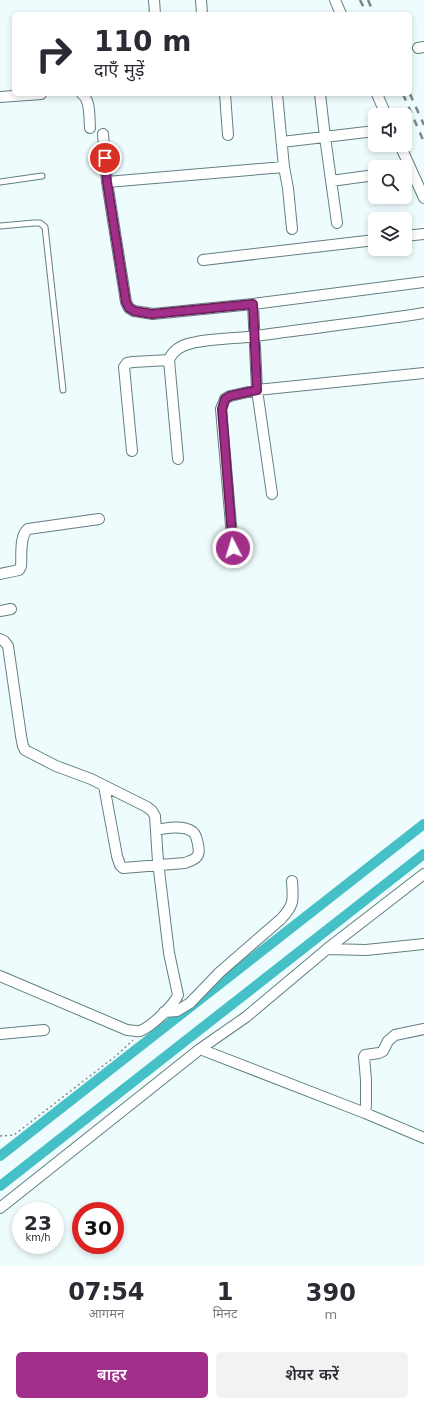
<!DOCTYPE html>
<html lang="hi">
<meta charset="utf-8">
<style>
:root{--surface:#fff;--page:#f2f2f3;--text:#2b2b33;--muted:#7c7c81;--accent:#a12e88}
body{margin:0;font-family:"DejaVu Sans","Noto Sans Devanagari",sans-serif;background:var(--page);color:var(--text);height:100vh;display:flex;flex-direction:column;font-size:15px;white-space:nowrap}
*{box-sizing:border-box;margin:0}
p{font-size:13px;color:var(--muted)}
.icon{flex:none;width:22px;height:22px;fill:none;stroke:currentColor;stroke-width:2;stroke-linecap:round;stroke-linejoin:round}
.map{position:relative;height:1266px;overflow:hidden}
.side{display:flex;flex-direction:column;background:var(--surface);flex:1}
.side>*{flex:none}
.top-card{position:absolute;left:12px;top:12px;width:400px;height:84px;border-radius:6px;box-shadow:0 2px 6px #0003;background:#fff;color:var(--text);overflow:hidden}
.controls{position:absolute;left:368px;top:108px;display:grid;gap:8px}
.controls a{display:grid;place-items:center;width:44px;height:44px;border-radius:6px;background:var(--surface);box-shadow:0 2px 6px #0003;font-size:20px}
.speed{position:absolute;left:12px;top:1202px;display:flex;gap:8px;font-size:20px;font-weight:700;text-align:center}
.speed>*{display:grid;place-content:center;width:52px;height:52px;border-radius:50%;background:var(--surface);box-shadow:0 2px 6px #0003;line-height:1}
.speed small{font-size:10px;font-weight:400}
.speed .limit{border:6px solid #d22;background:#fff;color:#111}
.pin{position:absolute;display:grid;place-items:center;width:34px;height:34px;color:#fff;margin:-17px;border:2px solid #fff;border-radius:50%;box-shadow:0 1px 4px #0007}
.me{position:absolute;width:44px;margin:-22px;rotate:355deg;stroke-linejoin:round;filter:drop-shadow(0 0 3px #0008)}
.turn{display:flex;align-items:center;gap:14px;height:84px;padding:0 16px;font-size:18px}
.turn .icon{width:52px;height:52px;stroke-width:2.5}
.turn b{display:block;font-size:28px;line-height:34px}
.eta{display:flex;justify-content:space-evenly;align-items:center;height:68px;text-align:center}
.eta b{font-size:24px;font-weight:600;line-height:28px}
.cta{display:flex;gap:8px;margin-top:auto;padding:8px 16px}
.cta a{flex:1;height:46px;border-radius:6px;background:var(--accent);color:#fff;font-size:16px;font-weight:600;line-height:46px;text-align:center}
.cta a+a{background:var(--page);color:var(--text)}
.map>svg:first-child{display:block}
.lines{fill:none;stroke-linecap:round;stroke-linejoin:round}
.canal{stroke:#46c0c7;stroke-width:10}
.lane-casing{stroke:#628082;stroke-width:7}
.street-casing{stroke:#628082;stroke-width:12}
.path{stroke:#828f90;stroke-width:1.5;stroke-dasharray:2 3;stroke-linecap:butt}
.lane{stroke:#fff;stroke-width:5}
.street{stroke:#fff;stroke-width:10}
.rail{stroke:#7a8788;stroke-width:2.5;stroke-dasharray:7 7;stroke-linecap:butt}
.route-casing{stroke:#691e58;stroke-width:10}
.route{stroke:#a12e88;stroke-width:7}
</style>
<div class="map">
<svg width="424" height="1266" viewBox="0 0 424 1266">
<rect width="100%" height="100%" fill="#effcfd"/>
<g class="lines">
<path class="canal" d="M0,1156l424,-332
M0,1186l424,-332"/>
<defs>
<path id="lane" d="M0,182l42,-6
M0,226l34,-3h6l5,4 18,163"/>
<path id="street" d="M154,0l1,14
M201,0l1,14
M335,0l6,14
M418,48l6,-1
M82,94c9,6 7,24 8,34
M225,94l3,41
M277,94l7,73 4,21 4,41
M320,94l5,43 12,86
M377,94l9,21
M0,97l41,-3
M103,134l4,48 19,120 3,6 5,3 19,3 100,-10 171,-22
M282,142l93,-11
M400,145l24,53
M331,181l44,-6
M107,182l177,-15
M405,236l19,-2
M203,260l172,-20
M253,304l4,86 15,104
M132,451l-8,-84 3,-4 6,-1 36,-2
M178,459l-9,-99c4,-10 13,-15 23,-17 21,-5 43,-4 64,-7 56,-8 112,-14 168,-23
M233,548l-12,-139 4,-10 5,-3 27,-6 167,-17
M0,574l19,-4 2,-4c1,-10 -2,-30 7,-37l71,-10
M0,611l11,-2
M0,639l4,2 4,5 13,90 2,10 2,4 31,16 35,13 56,28 5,4 3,5 3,46 11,91 9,42c-4,10 -27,32 -38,36 -4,1 -8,-1 -13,-1l-127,-54
M104,786l13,70 3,9 3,3 62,-5c4,-2 11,-3 13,-8 2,-4 -1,-20 -5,-23 -10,-7 -26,-4 -37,-2
M327,949l39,1 58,-6
M164,1012l13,-1 13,-8 30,-31 61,-53c14,-15 12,-19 11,-38
M0,1034l44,-4
M200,1049l165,64 59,25
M365,1113l1,-8v-25l-2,-23 1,-2 14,-2 4,-2 5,-10 7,-6 29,-6
M0,1208l200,-159 46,-32 81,-68 97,-75"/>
</defs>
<use href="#lane" class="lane-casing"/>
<use href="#street" class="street-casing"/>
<path class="path" d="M0,1136l14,-1 103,-80 16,-15"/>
<use href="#lane" class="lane"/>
<use href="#street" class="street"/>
<path class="rail" d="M360,0l7,14
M368,0l6,14
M403,94l21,48
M410,94l14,31"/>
</g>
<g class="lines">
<defs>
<path id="route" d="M105,158l2,24 19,120 3,6 5,3 18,3 101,-10 4,86 -27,6 -5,3 -3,10 11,139"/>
</defs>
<use href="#route" class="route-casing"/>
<use href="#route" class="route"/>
</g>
</svg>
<div class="controls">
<a><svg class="icon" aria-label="sound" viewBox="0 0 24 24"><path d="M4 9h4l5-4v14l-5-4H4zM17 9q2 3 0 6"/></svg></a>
<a><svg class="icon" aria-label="search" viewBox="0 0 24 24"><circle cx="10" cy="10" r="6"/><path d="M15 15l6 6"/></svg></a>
<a><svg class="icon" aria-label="layers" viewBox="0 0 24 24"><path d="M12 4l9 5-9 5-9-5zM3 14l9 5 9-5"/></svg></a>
</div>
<div class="speed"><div>23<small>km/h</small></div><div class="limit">30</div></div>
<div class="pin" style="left:105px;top:158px;background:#d93025"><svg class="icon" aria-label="arrive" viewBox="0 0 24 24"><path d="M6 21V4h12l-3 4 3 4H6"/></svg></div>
<svg class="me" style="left:233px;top:548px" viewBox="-20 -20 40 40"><circle r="17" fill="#a12e88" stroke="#fff" stroke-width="3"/><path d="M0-11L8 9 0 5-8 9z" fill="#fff"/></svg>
<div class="top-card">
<div class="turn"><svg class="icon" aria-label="right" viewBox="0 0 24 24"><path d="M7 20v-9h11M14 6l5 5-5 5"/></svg><div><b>110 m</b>दाएँ मुड़ें</div></div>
</div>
</div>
<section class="side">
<div class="eta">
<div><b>07:54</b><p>आगमन</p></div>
<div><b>1</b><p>मिनट</p></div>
<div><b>390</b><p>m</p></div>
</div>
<div class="cta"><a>बाहर</a><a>शेयर करें</a></div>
</section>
